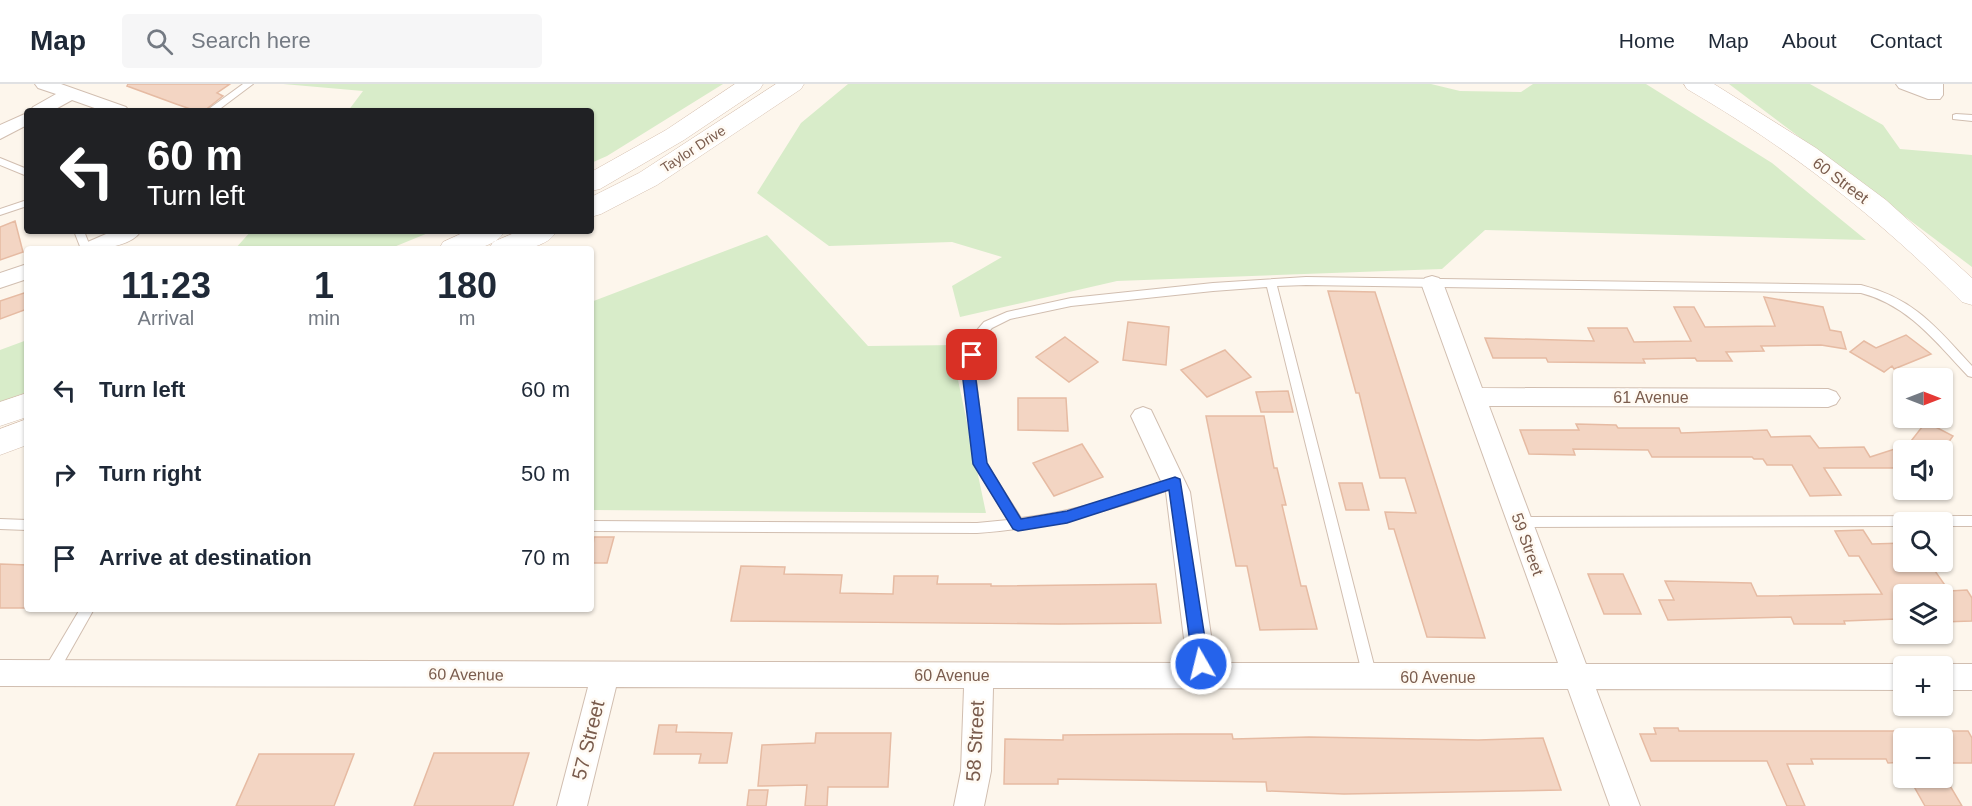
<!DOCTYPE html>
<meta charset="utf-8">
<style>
:root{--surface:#fff;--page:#f6f6f7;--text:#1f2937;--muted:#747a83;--line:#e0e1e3}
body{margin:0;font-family:Helvetica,sans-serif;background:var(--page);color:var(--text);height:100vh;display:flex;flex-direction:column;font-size:22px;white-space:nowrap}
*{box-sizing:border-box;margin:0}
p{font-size:20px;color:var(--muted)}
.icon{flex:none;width:33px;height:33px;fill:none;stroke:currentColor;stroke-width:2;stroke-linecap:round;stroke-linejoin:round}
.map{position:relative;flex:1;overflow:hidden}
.drawer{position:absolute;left:24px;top:162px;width:570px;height:366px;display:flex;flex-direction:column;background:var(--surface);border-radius:6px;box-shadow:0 2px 4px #0004}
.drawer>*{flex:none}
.banner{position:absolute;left:24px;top:24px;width:570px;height:126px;border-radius:6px;box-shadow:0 2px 4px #0004;background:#202124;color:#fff;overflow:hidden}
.needle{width:39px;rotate:90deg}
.tools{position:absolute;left:1893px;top:284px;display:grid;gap:12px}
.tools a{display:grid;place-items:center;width:60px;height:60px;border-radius:6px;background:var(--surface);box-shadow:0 2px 4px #0004;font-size:30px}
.pin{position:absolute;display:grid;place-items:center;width:51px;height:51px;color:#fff;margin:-26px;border-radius:12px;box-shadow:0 3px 9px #0006}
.me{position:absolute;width:66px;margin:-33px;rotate:352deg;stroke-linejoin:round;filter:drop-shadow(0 0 4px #0008)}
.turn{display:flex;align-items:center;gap:21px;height:126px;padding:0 24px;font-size:27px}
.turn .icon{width:78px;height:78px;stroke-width:2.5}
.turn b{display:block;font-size:42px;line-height:51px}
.eta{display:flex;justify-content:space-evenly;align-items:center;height:102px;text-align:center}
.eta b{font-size:36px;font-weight:700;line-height:42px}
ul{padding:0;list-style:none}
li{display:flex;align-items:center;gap:18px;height:84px;padding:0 24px}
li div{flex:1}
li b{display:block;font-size:22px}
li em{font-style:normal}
header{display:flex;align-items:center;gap:36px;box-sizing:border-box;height:84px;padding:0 30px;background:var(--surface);border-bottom:2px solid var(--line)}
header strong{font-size:28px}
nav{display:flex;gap:33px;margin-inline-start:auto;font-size:21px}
.search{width:420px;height:54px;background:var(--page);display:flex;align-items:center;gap:15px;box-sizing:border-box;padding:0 21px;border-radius:6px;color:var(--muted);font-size:22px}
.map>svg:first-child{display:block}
.green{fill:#d8ecc9}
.building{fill:#f3d5c3;stroke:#e6bba3;stroke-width:1.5}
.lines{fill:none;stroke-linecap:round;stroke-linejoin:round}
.lane-casing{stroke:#d1beb0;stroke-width:2}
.street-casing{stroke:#d1beb0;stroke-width:2}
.secondary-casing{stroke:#d6c0b0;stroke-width:1}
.lane{fill:#fff;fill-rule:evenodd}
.street{fill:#fff;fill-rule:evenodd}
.secondary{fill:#fff;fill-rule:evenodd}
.route{fill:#2563eb;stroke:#184099;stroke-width:1.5}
.labels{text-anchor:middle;stroke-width:5;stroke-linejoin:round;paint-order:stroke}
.far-street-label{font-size:14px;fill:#7a5c4d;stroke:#fffaf3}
.street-label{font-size:16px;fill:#7a5c4d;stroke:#fffaf3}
.near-street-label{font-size:20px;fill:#7a5c4d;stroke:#fffaf3}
</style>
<header>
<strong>Map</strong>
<div class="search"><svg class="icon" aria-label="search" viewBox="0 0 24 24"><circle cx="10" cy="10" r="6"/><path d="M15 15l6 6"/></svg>Search here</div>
<nav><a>Home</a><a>Map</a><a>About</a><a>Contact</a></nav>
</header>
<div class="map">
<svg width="1972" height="722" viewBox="0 0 1972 722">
<rect width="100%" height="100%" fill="#fdf6ec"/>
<path class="green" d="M283,0h440l-116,72 -16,7v-52h-243l15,-20z
M848,0h583l29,7 61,1 12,-8h113l126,79 94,77 -381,-10 -43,39 -325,12 -157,36 -8,-31 50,-29 -50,-15 -123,4 -72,-53 44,-70z
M1729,0h81l73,41 17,24 72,6v112z
M251,147h182l-44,18h-154z
M767,151l101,111 90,-1 -1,30 29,138 -395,-3v-208z
M27,256v52l-27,11v-53z"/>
<path class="building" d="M128,0h102l-13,9 6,3 -19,15h-8l-20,-7 -49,-18z
M15,137l8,31 -23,8v-33z
M1328,207l47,1 110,346 -58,-1 -33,-108h-5l-4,-17 31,1 -11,-35h-25l-21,-85h-3z
M27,208v17l-27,10v-18z
M1764,213l59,10 7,23 11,2 5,17 -25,-4 -60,1 3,5 -38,1 6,9h-35l-2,-3 -52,1 2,4 -97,-1 -2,-4h-53l-8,-20 109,3 -6,-13h39l7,14 57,-1 -17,-34h20l11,20 70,-1z
M1128,238l41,5 -3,38 -43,-5z
M1906,251l25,19 -37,15 -2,-3 -8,6 -34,-20 14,-11 12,7z
M1065,253l33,25 -29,20 -33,-25z
M1225,266l26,27 -44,20 -26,-27z
M1288,307l5,21h-32l-5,-20z
M1018,314h48l2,33 -50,-1z
M1206,332h58l10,52h3l9,37h-4l19,81h5l11,43 -57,1 -13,-64h-11z
M1926,338l27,14 -10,14h-39z
M1576,340l40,1 2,3h61l2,5 86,-3 4,7 39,-1 9,12 45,-1 6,10 34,-11v22h-80l17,27 -31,1 -18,-31h-25l-4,-6h-9l-2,-2h-100l-4,-7 -75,-1 2,6 -46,-1 -9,-24h59z
M1082,360l21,33 -49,19 -21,-33z
M1339,399h23l7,27h-23z
M1863,446l9,14 32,-1v18h24l21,30 18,-1 5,8v23l-30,1v-28h-38v35l-7,-10 -53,2 1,3h-51l-3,-7 -123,3 -9,-20h15l-9,-19 86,2 6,13 125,-2 -23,-38h-10l-14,-25z
M594,453h20l-7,26h-16z
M0,480l27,1v43h-27z
M741,482l44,1 -1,7 58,1 -2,18 53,1 1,-18h44l-1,8h54v2l165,-2 5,39 -102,1 -328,-3z
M1588,490h35l18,40h-37z
M659,641h18l-1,7 56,1 -5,30h-28l2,-9h-47z
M1654,644h24l1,3h225v31l-16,1 -2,-4h-75l2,5h-26l18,42h-18l-20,-45h-116l-11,-27h16z
M1942,647h26l4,7v25h-30z
M816,649h75l-3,54h-60l-1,19h-22l2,-21 -49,1 4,-41 53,-2z
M1179,650h53l1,5 76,-2 169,3 65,-2 18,52 -217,4 -77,-3 -1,-9 -208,-3v5h-54l1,-45 58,1v-5z
M434,669h95l-16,53h-99z
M259,670h95l-20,52h-98z
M1912,699l37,1 13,22h-37z
M749,706h19l-2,16h-19z"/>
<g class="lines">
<defs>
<path id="lane" d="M243,0h10l-36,27h-11z
M1956,30l16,1v6l-19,-2v-4z
M0,74l27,11v7l-27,-11z
M27,116v6l-27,9v-6z
M74,147h10l7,18h-10z
M1306,193l555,8c54,14 75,42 111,81v11l-4,-1c-32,-34 -60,-71 -107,-83l-555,-8 -29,1 100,391 -2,5 -5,1 -5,-1 -2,-5 -96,-390 -54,4 -142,15 -61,13 -18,9 -9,10 -5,17 -2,25 10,83 35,55c53,-6 103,-23 154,-40l4,2 2,3 -2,3c-67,25 -131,42 -202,47l-386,-2v-10l386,2 31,-3 -34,-56 -10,-84 2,-25 6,-19 12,-14 23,-10 64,-14 142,-15z
M1972,432v10h-30v-4h-38v4l-385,1 -4,-1 -2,-4 2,-4 4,-1z
M0,435l27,1v10l-27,-1z
M80,525h14l-39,69 -5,1 -5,-1 -2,-5 2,-5z"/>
<path id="street" d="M35,0h26l65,23 3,4h-26l-31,-11 -20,11h-22l3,-4 23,-13 -18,-6z
M1896,0h47v11l-3,4h-12l-29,-11z
M27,29v12l-27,14v-14z
M113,147h28c-11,17 -43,18 -61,18l3,-5z
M27,180v15l-27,9v-15z
M1432,192l7,2 4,5 39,105 346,1 8,3 4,6 -4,6 -8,3 -339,-1 97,258h318l5,2h-5v24l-308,-1 44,117h-30l-42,-117 -575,-1 -2,83 -7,35h-30l7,-35 3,-83 -348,-1 -29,119h-30l31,-119 -588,-1v-26l1187,3 -21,-171 -35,-76 4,-6 8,-3 8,3 39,82 25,171h343l-137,-380 4,-5z
M1942,580h30v26h-30v-24h-5z"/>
<path id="secondary" d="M735,0h28l-3,5 -76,51 -84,49 -9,2v-19l75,-42z
M776,0h28l-3,5 -144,96 -56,29 -10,3v-20l48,-24z
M1684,0h30l102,64 70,52 86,78v27l-10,-3c-83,-84 -173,-154 -275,-213z
M467,147h38c-14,22 -44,18 -66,18l4,-7z
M519,147h38c-14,22 -46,18 -68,18l4,-7z
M27,309v24l-27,9v-24z
M27,335v26l-27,10v-26z"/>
</defs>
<use href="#lane" class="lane-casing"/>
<use href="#street" class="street-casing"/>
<use href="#secondary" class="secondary-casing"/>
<use href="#lane" class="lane"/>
<use href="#street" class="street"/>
<use href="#secondary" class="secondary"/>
</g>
<path class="route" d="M972,266l6,5 -2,25 11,83 34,56 46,-8 108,-34 5,2 29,185 -2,5 -6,2 -5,-2 -3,-5 -24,-174 -102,33 -49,8 -5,-2 -40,-65 -10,-84 3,-25z"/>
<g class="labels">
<g class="far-street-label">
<text transform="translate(693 65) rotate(-33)" y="5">Taylor Drive</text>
</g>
<g class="street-label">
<text transform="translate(1841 96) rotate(37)" y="6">60 Street</text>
<text x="1651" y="319">61 Avenue</text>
<text transform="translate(1528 460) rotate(70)" y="6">59 Street</text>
<text transform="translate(466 590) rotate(1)" y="6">60 Avenue</text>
<text x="952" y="597">60 Avenue</text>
<text x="1438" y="599">60 Avenue</text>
</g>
<g class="near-street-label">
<text transform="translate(588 656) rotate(-76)" y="7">57 Street</text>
<text transform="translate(975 657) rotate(-87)" y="7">58 Street</text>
</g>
</g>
</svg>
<div class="tools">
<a><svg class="needle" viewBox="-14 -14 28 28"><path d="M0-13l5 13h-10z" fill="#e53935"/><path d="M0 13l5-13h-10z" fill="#747a83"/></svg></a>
<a><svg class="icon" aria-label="sound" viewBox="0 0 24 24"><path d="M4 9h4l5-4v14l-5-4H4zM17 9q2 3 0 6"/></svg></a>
<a><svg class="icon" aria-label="search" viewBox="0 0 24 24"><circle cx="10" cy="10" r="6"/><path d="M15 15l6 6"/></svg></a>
<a><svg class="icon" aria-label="layers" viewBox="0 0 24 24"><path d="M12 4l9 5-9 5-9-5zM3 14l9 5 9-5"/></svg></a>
<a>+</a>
<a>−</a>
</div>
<div class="pin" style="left:972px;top:271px;background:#d93025"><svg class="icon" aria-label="arrive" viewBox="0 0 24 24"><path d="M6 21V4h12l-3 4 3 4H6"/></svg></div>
<svg class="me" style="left:1201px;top:580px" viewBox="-20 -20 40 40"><circle r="17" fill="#2563eb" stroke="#fff" stroke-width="3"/><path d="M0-11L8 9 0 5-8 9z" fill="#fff"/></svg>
<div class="banner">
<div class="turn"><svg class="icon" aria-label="left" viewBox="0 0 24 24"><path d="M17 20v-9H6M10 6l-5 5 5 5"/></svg><div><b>60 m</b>Turn left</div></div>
</div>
<section class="drawer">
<div class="eta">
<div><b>11:23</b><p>Arrival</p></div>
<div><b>1</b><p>min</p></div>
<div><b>180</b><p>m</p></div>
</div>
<ul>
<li><svg class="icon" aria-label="left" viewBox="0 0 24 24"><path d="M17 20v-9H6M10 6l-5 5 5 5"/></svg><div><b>Turn left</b></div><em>60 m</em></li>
<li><svg class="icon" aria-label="right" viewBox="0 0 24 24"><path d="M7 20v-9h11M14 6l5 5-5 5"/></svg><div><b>Turn right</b></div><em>50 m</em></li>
<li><svg class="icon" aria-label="arrive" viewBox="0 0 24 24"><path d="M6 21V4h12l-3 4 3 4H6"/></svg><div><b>Arrive at destination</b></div><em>70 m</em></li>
</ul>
</section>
</div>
